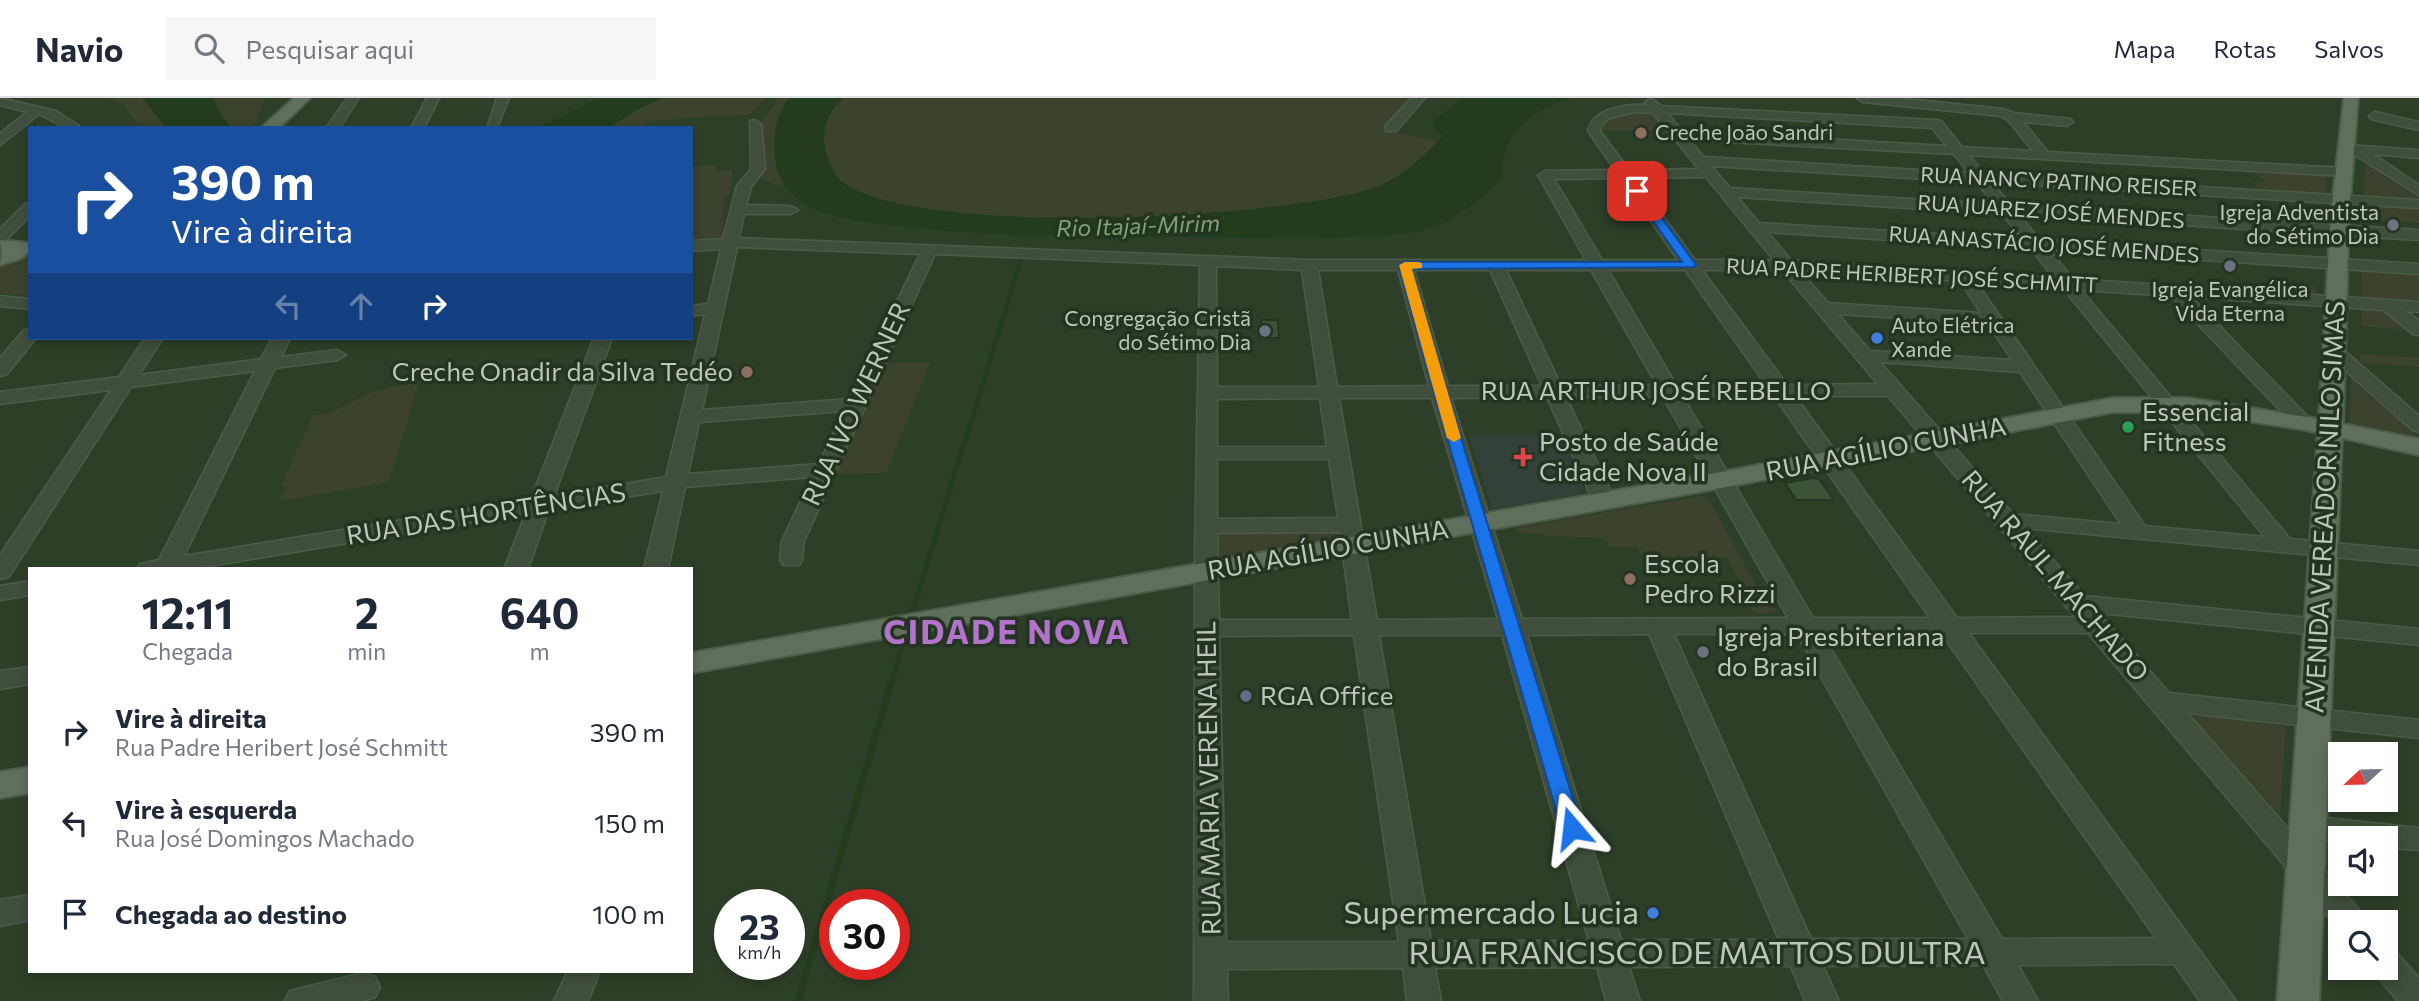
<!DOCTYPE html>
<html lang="pt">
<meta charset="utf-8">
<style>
:root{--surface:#fff;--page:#f6f6f7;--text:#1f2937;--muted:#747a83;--line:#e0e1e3}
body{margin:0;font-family:Commissioner,sans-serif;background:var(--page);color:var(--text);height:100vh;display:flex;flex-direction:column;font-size:26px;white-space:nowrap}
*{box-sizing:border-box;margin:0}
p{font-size:23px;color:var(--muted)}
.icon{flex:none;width:38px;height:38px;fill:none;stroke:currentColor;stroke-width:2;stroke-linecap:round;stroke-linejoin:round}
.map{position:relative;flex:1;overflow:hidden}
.panel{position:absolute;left:28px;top:469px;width:665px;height:406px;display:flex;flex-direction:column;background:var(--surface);border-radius:0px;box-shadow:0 4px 10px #0003}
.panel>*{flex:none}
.hud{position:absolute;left:28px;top:28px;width:665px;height:214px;border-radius:0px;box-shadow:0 4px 10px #0003;background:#1a4fa0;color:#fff;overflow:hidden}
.needle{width:46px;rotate:248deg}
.fabs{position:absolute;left:2328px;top:644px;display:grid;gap:14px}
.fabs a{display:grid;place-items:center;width:70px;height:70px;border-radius:0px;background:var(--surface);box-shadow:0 4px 10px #0003;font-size:35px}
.speed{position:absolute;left:714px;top:791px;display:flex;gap:14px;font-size:35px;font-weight:700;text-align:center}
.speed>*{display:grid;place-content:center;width:91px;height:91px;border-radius:50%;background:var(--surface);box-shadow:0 4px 10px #0003;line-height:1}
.speed small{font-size:18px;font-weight:400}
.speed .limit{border:10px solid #d22;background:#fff;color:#111}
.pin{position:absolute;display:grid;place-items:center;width:60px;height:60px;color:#fff;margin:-30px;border-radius:14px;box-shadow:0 4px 10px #0006}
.me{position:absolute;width:77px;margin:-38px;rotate:343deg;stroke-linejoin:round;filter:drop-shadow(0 0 5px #0008)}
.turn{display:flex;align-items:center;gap:24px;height:147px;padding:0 28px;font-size:32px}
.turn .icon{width:91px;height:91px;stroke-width:2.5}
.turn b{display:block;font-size:49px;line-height:60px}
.lanes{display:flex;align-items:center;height:66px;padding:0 28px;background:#0003;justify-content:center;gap:35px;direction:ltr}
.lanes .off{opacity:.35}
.eta{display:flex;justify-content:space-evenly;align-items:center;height:119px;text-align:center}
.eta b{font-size:42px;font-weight:700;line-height:49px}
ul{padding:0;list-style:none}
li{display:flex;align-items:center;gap:21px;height:91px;padding:0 28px}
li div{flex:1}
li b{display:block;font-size:26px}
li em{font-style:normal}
header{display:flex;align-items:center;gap:42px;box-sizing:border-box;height:98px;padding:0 35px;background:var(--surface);border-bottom:2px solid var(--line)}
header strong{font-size:33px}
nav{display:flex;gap:38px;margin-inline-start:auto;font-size:24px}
.search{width:490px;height:63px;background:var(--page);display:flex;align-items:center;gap:18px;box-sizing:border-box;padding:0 24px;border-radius:0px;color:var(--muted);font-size:26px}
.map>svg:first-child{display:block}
.medical{fill:#344139}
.green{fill:#3b432e}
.water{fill:#223c1d}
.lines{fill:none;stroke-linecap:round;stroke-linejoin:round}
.stream-far2{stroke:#223c1d;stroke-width:4.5}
.stream-far1{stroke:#223c1d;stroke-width:5}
.stream{stroke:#223c1d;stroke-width:7}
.building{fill:#3d5239;stroke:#273624;stroke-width:2}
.minor-casing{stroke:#4c5b4a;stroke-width:3}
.major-casing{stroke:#4c5b4a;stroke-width:4}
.minor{fill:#404f3d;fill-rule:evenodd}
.major{fill:#5f6f5b;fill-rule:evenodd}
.route{fill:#1a73e8;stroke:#114b97;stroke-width:2}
.slow{fill:#f59e0b}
.education-dot{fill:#8d6e63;stroke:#253422;stroke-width:2.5}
.worship-dot{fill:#6b7280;stroke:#253422;stroke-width:2.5}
.shop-dot{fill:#3f7fe0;stroke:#253422;stroke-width:2.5}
.leisure-dot{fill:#2e9e5b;stroke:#253422;stroke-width:2.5}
.health-dot{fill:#e0444e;stroke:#253422;stroke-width:2.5}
.service-dot{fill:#5c6f8a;stroke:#253422;stroke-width:2.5}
.labels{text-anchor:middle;stroke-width:7;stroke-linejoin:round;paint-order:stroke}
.far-poi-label{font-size:21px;fill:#bcc9ba;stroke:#253422;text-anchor:start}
.far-street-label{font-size:21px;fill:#bcc9ba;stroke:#253422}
.far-water-label{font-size:23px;font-style:italic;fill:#7fa477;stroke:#253422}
.poi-label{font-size:26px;fill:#bcc9ba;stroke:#253422;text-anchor:start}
.street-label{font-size:26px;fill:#bcc9ba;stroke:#253422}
.near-poi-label{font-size:32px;fill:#bcc9ba;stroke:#253422;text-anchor:end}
.near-street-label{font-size:32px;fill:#bcc9ba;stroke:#253422}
.district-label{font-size:33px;font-weight:bold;letter-spacing:2px;fill:#b074ca;stroke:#253422}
</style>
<header>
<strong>Navio</strong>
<div class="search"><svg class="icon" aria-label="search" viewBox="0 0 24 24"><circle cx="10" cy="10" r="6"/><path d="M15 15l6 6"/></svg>Pesquisar aqui</div>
<nav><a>Mapa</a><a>Rotas</a><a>Salvos</a></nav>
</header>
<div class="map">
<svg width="2419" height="903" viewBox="0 0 2419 903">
<rect width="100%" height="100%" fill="#2d3f29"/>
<path class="medical" d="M1469,337h93l22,54 -9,6 -83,14z"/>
<path class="green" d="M108,0h35l23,30h-25l3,-5h-8l-11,-17z
M213,0h52l-12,30h-22z
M662,0h103l-14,16 -102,7 -5,4 3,3h-39l32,-20z
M779,0h10c-20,25 -16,59 -5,87h-7l-14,-6 -2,-56z
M843,0h568l-29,32 57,11c-21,20 -41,39 -69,48 -91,29 -454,50 -528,-7 -8,-7 -12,-18 -15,-27 -8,-22 -1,-42 16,-57z
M1635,12l16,1 15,19h-65l2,-10z
M2365,63l54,35v4l-55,-3z
M717,67v6l16,-1 -3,24 -6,3 -1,40 -32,5v-75z
M2250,71l76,5 -1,21 -62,-3 -11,-9h16z
M2369,106l50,3v16l-50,-3z
M30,157v41l-30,-3v-27z
M2362,172l57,3v30l-58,-4z
M2257,184l58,4v9l-46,-2z
M2362,210l21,2 26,20 -47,-4z
M2361,256l58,4v9l-59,-4z
M887,265h43l-44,110 -50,1z
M2351,279l68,62 -70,-12z
M419,283l-30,101 -109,19 7,-15h-6l32,-71 16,-1 39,-21z
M1700,398l8,2 56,102 12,9 -1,3 -9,2 -17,-3 4,-4 -26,-50h-85l-5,-10h-28l-3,-9 -62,-2 -1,-3h-22l-6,-5z
M1340,433l-3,10 -116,19 -3,-2 1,-26z
M2198,617l88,11 -6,90 -87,-97z"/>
<path class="water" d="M143,0h70l6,14 12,16h-65z
M598,0h64l-22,10 -32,20h-71z
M789,0h54c-17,16 -23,35 -16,57 3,9 7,21 15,27 74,56 440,37 529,7 29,-10 52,-31 72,-53l-8,-7 -2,-7 29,-24h110c-40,11 -72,35 -70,80 -18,20 -47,42 -73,51 -16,5 -32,5 -48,6 -60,6 -119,3 -180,2 -95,-1 -191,1 -286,-9 -30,-4 -61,-5 -89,-15 -15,-5 -35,-15 -43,-30 -14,-24 -11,-63 6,-85z"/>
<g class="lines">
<path class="stream-far2" d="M966,341l55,-180"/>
<path class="stream-far1" d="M913,512l53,-173
M891,587l12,-42"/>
<path class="stream" d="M798,903l93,-318"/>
</g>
<path class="building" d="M1261,222h17l1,18h-17z
M1813,380l6,1 15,21h-38l-11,-17z"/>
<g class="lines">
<defs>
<path id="minor" d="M0,0l56,13 26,17h-16l-27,-14 -39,31v-11l27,-22 -27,-7z
M347,0h12l-20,30h-13z
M427,0h12l-15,30h-13z
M497,0h12l-12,30h-10z
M1412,0h13l-29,33h-10v-6z
M1651,0l10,8 275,14 5,1 21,26 71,4 -25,-31 -8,-4 -137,-14 -6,-4h40l106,11 11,4 57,6 2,3 -6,4 -44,-4 25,30 297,16 7,4 -7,4 -376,-21 15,19 435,26v8l-427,-25 19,22 408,25v10l-400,-25 21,25 379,24v10l-370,-24 24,29 346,23v10l-13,-1 13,10v14l-6,-1 -30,-24 -192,-13 120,123 3,4 -3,4h-14l-126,-132 -90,-6 209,249 129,12v14l-394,-37 60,68 334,33v16l-320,-32 70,80 250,27v18l-232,-25 175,200 5,9h-27v9l-252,-298h-119l267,368h-36l-26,-37 -156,1 20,36h-35l-20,-36 -160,1 16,35h-34l-14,-35 -162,1 11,34h-34l-9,-34 -162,1 6,33h-34l-4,-33 -176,1 1,32h-34l1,-441 5,-295 -265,-11 -131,287 -2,19 -3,5h-16l-3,-5 2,-19 30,-64 -127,10 -17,82h-24l19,-78 -114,18 -21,60h-24l22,-56 -334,56h-55l3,-5 19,-4 96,-189 -124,16 -119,185 -4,5 -8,2v-24l111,-165 -111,14v-12l119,-15 26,-39h18l-24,37 122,-16 11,-21h18l-9,19 56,-7 9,5 -9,5 -62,8 -91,188 347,-57 63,-161h18l-58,158 112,-19 39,-163 -14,2v-10l17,-2 13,-55 -30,2v-10l32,-2 14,-53 14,-17 -1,-48 5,-1 6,4 4,45 -14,18 -5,18 45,1 7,4 -7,4h-47l-5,24 570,22h277l-48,-85 7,-4 70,-1 -27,-39c5,-23 38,-27 59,-26l-2,-3zM1634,14l19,1 46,56 -70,1 -29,-39 2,-7 8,-6zM1667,15l265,15 15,18 -265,-15zM1689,42l265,14 15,19 -265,-16zM1711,68l265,16 18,22 -264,-16zM1706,79l68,83h-79l-60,-82zM1621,80l57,82h-76l-48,-81zM1737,99l265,17 21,25 -264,-16zM1767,134l264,17 23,29 -263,-18zM737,149l183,7 -70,145 -148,11zM1216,168l86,4 17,117h-102zM1318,172h80l31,116 -92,1zM1414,172h76l52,116h-94zM1506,172h85l66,115 -96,1zM1608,172h77l81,115h-90zM1702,172h80l96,114 -91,1zM1800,173l160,10 21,32 -153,-10zM1977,185l86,5 202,249 -120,-11zM1838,216l150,10 24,36 -142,-9zM1880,264l140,10 101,152 -108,-10zM1774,298l156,222h-117l-130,-221zM1795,298h93l187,221 -118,1zM1547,299l46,104 3,5h16l3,-5 -49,-104h97l125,221 -266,1 -71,-221zM1320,300l7,49h-110v-48zM1339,300h93l66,221 -121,1zM844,313l-25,53 -131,10 11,-52zM1217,361h112l9,59 -121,1zM1340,434l12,88h-133l-2,-87zM1941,535l215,305 -154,1 -180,-305zM1649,536l130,306h-158l-94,-305zM1674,536h123l171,305h-157zM1354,537l45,307h-173l-7,-306zM1379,537h123l87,306h-158z
M2375,14l44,10v8l-48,-11 -2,-3z
M2347,47l72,5v8l-46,-4 46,31v10l-59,-37 -20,-9z
M30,105v13l-25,25 -5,2v-14l25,-25z
M0,198l30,3v10l-30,-3z
M30,231v9h6l-29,36 -7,2v-18l24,-28z
M2334,248l6,1 79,69v16l-7,-2 -84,-75 -3,-4 3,-4z
M30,483v14l-30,5v-14z
M30,569v17l-30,5v-18z
M2308,718l111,12v22l-34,-3v-9h-45v4l-42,-7 -5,-8 5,-8z
M30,797v25l-30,6v-26z
M2385,850l11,4 23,26v23h-21l-24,-29 -2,-4h13z
M568,873h32l-12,30h-34z
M363,875l12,4 5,10 -5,10 -12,4h-78l5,-10z"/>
<path id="major" d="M294,0h16l-31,30h-18z
M2344,0h14l-9,116 -6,210 76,15v16l-77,-17 -23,563h-42l41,-568 -12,-3 -118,-18h-75l-392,76 -1030,185v-20l1030,-181 392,-74h75l131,21 12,-205z
M0,142l30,3v8l-8,7 -22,7 2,-13z
M30,669v26l-30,5v-26z"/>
</defs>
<use href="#minor" class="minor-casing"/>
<use href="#major" class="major-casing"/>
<use href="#minor" class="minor"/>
<use href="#major" class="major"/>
</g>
<path class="route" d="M1634,91h7l55,76 -2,2 -283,2c53,187 114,372 171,559l-3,5 -7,3 -8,-3 -3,-5c-53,-188 -112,-374 -162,-563l6,-3h277l-50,-71z"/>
<path class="slow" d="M1418,164l4,1v5l-10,1 49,169 -7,4 -7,-4 -48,-173 6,-3z"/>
<g class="education-dot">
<circle cx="1641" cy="35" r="7"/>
<circle cx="747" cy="274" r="7"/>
<circle cx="1630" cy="481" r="7"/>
</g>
<g class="worship-dot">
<circle cx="2393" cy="127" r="7"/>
<circle cx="2230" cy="168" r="7"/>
<circle cx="1265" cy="233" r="7"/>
<circle cx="1703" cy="554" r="7"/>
</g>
<g class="shop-dot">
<circle cx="1877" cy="240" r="7"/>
<circle cx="1653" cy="815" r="7"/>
</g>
<circle class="leisure-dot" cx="2128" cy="329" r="7"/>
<path class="health-dot" d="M1519.5 348.5h7v7h7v7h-7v7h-7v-7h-7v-7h7z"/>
<circle class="service-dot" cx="1246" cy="598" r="7"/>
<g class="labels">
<g class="far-poi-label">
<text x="1655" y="42">Creche João Sandri</text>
<text x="2379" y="122" text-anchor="end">Igreja Adventista<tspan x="2379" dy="24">do Sétimo Dia</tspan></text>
<text x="2230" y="199" text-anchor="middle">Igreja Evangélica<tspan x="2230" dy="24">Vida Eterna</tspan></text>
<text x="1251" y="228" text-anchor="end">Congregação Cristã<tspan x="1251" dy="24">do Sétimo Dia</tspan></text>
<text x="1891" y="235">Auto Elétrica<tspan x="1891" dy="24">Xande</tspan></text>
</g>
<g class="far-street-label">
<text transform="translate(2059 84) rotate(3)" y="7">RUA NANCY PATINO REISER</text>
<text transform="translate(2051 114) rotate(4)" y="7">RUA JUAREZ JOSÉ MENDES</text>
<text transform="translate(2044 147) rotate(4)" y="7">RUA ANASTÁCIO JOSÉ MENDES</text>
<text transform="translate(1912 178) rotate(3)" y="7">RUA PADRE HERIBERT JOSÉ SCHMITT</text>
</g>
<g class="far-water-label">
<text transform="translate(1138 128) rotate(-2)" y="8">Rio Itajaí-Mirim</text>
</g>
<g class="poi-label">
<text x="733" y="283" text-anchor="end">Creche Onadir da Silva Tedéo</text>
<text x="2142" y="323">Essencial<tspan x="2142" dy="30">Fitness</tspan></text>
<text x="1539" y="353">Posto de Saúde<tspan x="1539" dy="30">Cidade Nova II</tspan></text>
<text x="1644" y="475">Escola<tspan x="1644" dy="30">Pedro Rizzi</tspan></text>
<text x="1717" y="548">Igreja Presbiteriana<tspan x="1717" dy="30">do Brasil</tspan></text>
<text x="1260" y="607">RGA Office</text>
</g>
<g class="street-label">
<text x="1656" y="302">RUA ARTHUR JOSÉ REBELLO</text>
<text transform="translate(856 306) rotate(-65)" y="9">RUA IVO WERNER</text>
<text transform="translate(1886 351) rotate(-11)" y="9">RUA AGÍLIO CUNHA</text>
<text transform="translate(2325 409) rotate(-87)" y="9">AVENIDA VEREADOR NILO SIMAS</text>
<text transform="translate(486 416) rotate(-9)" y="9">RUA DAS HORTÊNCIAS</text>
<text transform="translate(1328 452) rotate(-10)" y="9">RUA AGÍLIO CUNHA</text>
<text transform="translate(2055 478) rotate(49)" y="9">RUA RAUL MACHADO</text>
<text transform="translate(1209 680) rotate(-91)" y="9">RUA MARIA VERENA HEIL</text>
</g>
<g class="near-poi-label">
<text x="1639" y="826">Supermercado Lucia</text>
</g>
<g class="near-street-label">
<text x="1697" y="866">RUA FRANCISCO DE MATTOS DULTRA</text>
</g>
<g class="district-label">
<text x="1007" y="546">CIDADE NOVA</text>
</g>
</g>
</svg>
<div class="fabs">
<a><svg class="needle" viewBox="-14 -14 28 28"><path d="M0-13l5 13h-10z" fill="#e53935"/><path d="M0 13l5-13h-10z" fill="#747a83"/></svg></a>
<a><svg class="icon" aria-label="sound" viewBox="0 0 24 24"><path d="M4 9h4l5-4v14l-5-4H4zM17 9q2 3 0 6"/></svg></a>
<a><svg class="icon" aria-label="search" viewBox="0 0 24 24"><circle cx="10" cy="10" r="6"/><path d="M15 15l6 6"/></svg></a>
</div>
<div class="speed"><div>23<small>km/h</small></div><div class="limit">30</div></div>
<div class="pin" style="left:1637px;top:93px;background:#d93025"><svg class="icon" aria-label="arrive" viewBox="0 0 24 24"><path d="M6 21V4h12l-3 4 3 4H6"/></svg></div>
<svg class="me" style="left:1572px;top:730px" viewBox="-20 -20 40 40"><path d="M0-17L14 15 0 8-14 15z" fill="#1a73e8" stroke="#fff" stroke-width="4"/></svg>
<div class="hud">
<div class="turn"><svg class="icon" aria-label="right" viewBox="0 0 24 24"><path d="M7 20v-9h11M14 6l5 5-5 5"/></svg><div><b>390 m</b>Vire à direita</div></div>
<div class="lanes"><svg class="icon off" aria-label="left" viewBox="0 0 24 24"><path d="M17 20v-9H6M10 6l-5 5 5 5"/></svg><svg class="icon off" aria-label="ahead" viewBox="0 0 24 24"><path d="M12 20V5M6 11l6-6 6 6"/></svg><svg class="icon" aria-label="right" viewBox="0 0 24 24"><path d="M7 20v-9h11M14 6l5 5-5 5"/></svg></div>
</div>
<section class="panel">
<div class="eta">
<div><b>12:11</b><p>Chegada</p></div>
<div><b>2</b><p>min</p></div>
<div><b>640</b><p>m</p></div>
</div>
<ul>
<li><svg class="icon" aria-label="right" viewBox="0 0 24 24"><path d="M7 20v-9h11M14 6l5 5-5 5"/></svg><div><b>Vire à direita</b><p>Rua Padre Heribert José Schmitt</p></div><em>390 m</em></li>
<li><svg class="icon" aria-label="left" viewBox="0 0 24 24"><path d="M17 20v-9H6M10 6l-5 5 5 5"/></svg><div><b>Vire à esquerda</b><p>Rua José Domingos Machado</p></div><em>150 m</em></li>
<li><svg class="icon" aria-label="arrive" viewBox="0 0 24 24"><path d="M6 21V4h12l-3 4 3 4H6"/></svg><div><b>Chegada ao destino</b></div><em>100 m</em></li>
</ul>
</section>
</div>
